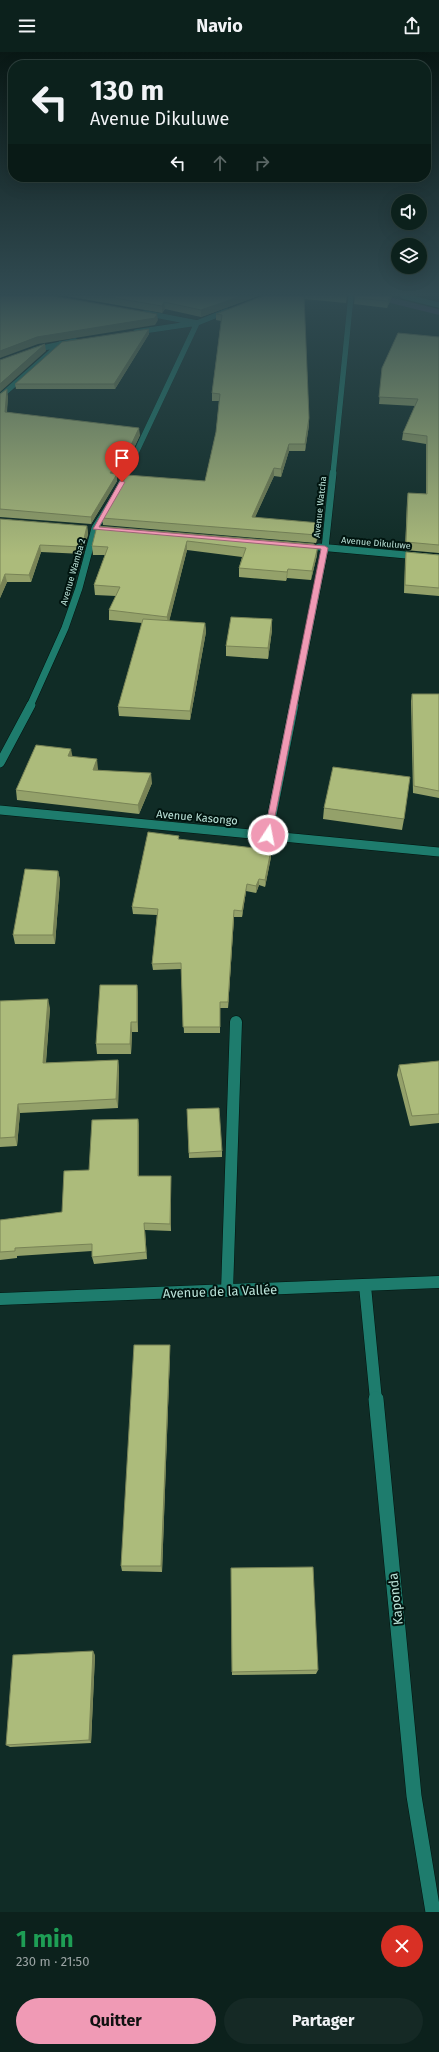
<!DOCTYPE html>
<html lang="fr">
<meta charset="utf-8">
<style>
:root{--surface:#0c211c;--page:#152925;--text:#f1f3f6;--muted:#9aa3a3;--line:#2c3e3b;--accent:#f09ab5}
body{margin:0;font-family:"Fira Sans",sans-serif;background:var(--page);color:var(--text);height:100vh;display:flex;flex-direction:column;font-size:15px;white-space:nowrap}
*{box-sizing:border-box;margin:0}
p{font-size:13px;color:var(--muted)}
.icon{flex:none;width:22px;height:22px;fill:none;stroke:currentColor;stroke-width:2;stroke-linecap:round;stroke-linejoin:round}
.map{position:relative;height:1860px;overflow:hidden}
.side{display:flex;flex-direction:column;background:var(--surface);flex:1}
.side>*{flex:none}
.hud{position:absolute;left:8px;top:8px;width:423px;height:122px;border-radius:16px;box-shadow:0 4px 16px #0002,0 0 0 1px var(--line);background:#0c211c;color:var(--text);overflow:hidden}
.fabs{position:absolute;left:391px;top:142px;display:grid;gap:8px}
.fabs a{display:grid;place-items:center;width:36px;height:36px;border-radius:50%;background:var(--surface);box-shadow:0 4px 16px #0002,0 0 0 1px var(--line);font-size:20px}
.pin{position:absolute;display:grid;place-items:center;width:34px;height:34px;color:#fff;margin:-41px -17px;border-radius:50% 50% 50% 0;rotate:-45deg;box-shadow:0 0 4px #0007}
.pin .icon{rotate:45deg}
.me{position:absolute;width:44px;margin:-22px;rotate:11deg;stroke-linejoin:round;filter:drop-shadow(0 0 3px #0008)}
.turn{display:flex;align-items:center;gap:14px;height:84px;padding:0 16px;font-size:18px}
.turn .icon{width:52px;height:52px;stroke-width:2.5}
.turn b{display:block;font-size:28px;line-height:34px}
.lanes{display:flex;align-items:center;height:38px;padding:0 16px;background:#0003;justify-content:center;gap:20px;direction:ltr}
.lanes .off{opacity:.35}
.round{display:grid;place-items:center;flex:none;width:42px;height:42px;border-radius:21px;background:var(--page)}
.headline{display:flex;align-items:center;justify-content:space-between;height:68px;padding:0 16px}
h1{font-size:24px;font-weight:700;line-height:30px;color:#1e9e55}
.button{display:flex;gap:8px;margin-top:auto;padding:8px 16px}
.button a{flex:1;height:46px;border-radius:24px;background:var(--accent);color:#111;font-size:16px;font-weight:700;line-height:46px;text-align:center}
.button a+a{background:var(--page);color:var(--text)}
header{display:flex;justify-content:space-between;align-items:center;height:52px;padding:0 16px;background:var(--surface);font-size:18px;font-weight:700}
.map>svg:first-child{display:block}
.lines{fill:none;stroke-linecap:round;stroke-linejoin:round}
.stream{stroke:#4e3a6f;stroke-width:5.5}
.street-far4-casing{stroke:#00140f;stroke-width:6}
.street-far3-casing{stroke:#00140f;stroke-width:8}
.street-far2-casing{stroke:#00140f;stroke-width:10}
.street-far1-casing{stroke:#00140f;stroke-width:13}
.street-casing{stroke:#00140f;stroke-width:16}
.street-far4{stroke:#1e7c6d;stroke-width:5.5}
.street-far3{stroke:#1e7c6d;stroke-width:7}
.street-far2{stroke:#1e7c6d;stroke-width:9}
.street-far1{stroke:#1e7c6d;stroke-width:12}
.street{stroke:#1e7c6d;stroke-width:15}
.wall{fill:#94a16a}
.shaded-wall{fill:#788356}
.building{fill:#acbb7b;stroke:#788356}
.route{fill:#f09ab5;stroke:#9c6476}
.labels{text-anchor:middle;stroke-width:4;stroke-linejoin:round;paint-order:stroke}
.far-street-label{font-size:9px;fill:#bae2d8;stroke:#00140f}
.street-label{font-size:11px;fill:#bae2d8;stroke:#00140f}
.near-street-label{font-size:13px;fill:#bae2d8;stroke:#00140f}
</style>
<header><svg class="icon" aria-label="menu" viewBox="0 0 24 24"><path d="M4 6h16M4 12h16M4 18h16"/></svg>Navio<svg class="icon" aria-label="share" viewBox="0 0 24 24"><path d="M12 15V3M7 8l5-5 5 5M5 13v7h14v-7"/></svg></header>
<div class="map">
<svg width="439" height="1860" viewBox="0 0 439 1860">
<rect width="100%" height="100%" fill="#102c26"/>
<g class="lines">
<path class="stream" d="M374,244l65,16"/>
<defs>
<path id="street-far4" d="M403,244l36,9
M136,280l61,-9 30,-12
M34,298l41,-9
M0,345l60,-53
M126,422l71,-151 -52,-10
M333,422l18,-178"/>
<path id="street-far3" d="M319,495l120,11
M30,654l35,-78 14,-40 16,-60 21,-33 11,-22
M294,654l31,-158 8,-75"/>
<path id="street-far2" d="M0,711l31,-58
M0,758l439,42
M268,783l26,-130"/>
<path id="street-far1" d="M365,1234l11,114
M227,1239l9,-269
M0,1247l439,-17"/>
<path id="street" d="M376,1347l38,397 19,116"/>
</defs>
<use href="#street-far4" class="street-far4-casing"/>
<use href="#street-far3" class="street-far3-casing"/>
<use href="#street-far2" class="street-far2-casing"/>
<use href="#street-far1" class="street-far1-casing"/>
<use href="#street" class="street-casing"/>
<use href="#street-far4" class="street-far4"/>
<use href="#street-far3" class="street-far3"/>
<use href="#street-far2" class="street-far2"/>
<use href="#street-far1" class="street-far1"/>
<use href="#street" class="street"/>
</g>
<path class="wall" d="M66,244h192l-57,21 -36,-8 -3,4z
M263,244h84l-1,7 -42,-4 5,119v7l-4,26h-16l-8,26 -7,-1 -19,41 65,14 -4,12 -213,-18 -1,-7 103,-37 11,-49 3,-31h-7v-8l9,-72 -5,-1v-6z
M355,244h37l-5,12 -33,-4z
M149,277v5l-34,55h-99l-1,-5z
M439,285v216l-34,-3 2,-49 1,-8 18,1v-50l-24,-4 1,-7 12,-27 -36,-2 3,-36z
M0,342l8,2 -1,16 133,23 -7,15 -17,24h1v7l-26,43 -91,-7z
M0,467l87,7 1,8 -5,20 -42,-2 -10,30h-24l-7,16z
M97,474l217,20 3,9 -6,25 -24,-2 -1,3 -47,-4v-9l3,-11 -55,-7 -18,71 36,2 1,9 -16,88 -71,-4 -1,-9 24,-84 -33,-3v-10l7,-14 -21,-1 -1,-10 11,-30h-12l-1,-9z
M406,500l33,3v41l-35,-3 1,-33z
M272,578l-4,29 -42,-3v-10z
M412,642h27v104l-26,-5 -2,-92z
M72,704l26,13 -1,1 55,13 -13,31 -122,-14 -1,-10z
M324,756l80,11 -2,11 -79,-11z
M179,784v4l92,17 -6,30 -6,-2 -3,8 -10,-2 -4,26h-8l-6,91h-8v25h-36l-3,-64 -28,1 -1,-6 5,-49 -24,-1 -1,-7z
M58,819l2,9 -5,64h-40l-2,-9z
M137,933l1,10v37h-6l-1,22h-34l-1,-10z
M0,949l50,7 -4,55 72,-3 1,9 -1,39 -98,5 -3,33 -17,1z
M439,1009v62l-29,3 -13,-51 2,-10z
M187,1057l35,42v6l-33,1z
M138,1067l1,8v49h32v55l-26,-1 2,29 -53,5 -2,-7v-6l-75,5v2l-17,2v-40l62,-8 27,-42z
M170,1293v8l-8,219 -40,-1 -1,-5z
M231,1522l87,96 -2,4 -84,1z
M95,1603l-4,88 -81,4 -4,-2z"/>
<path class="shaded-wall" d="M241,244h17l-57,21v-7z
M390,244h2l-5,12 1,-7z
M164,250l1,7 -3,4v-7z
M157,262l1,6 -3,5 -117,19 -38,14v-7l37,-14z
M149,277v5l-34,55 -1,-5z
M45,292l1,7 -46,41v-8z
M7,337l1,7 -2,23 -1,-7z
M309,366v7l-4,26v-7z
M139,376l1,7 -7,15 -22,31 -1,-8z
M289,392v7l-8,26v-8z
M274,416v8l-22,48v-7z
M117,422v7l-26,43v-7z
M320,471v8l-4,12 1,-8z
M87,474l1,8 -5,20 -1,-7z
M187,489v9l-19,76 -1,-9z
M40,493l1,7 -10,30 -2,-7z
M318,494l-1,9 -6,25 1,-9z
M288,517l-1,9 -1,3 1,-9z
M5,522l2,8 -7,16v-11z
M272,567v11l-4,29v-11z
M205,571l1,9 -16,88v-9z
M71,697l2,10 -5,-3z
M97,707l1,10 -4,10 -1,-9z
M151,721l1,10 -13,31 -1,-9z
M271,798v7l-6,30v-7z
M58,819l2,9 -5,64 -2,-9z
M259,827v6l-3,8v-7z
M247,832l-1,7 -4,26v-6z
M234,858v7l-6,91v-6z
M137,933l1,10v37l-1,-10z
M48,947l2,9 -5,64 -2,-9z
M131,970l1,10 -1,22 -1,-10z
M118,1008l1,9 -1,39 -2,-9z
M18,1052l2,9 -3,33 -2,-9z
M138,1067l1,8v57l-1,-8z
M171,1124v55l-1,-7z
M170,1293v8l-8,219 -1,-6z
M93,1599l2,4 -4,88 -2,-3z"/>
<path class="building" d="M0,244h53l104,18 -2,4 -118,19 -37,14z
M103,244h138l-40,14 -37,-8 -2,4z
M263,244h41l5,122 -4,26h-16l-8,25 -7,-1 -22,49 68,6 -3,12 -215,-17 25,-43 78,6 11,-49 4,-38 -8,-1 10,-78 -6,-1z
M334,244h13l-1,1z
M355,244h35l-2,5 -33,-3z
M149,277l-35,55h-99l47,-42z
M398,281l41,4v208l-33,-3 2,-49 19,1v-58l-24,-3 15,-34 -39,-2 3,-29z
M45,292l-45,40v-24z
M7,337l-2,23 134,16 -7,15 -22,30 7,1 -26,43 -91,-8v-115z
M0,467l87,7 -5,21 -42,-2 -11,30 -24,-1 -5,13z
M97,474l217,18v1l4,1 -6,25 -24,-2 -1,3 -48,-4 7,-20 -59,-7 -20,76 -58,-7 11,-23 -26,-2 14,-38 -16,-1z
M406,500l33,3v33l-34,-3z
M231,565l41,2 -4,29 -42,-2z
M143,567l62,4 -15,88 -72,-4z
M412,642h27v97l-25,-5z
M36,693l35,4 -3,7 29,3 -4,11 58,3 -13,32 -122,-15z
M333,715l77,10 -6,42 -80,-11z
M148,780l31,4 -1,3 93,11 -6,30 -6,-1 -3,7 -9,-2 -5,27 -8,-1 -6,92h-8v25h-37l-2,-64 -29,1 6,-55 -26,-2z
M25,817l33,2 -5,64h-40z
M100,933h37v37h-6l-1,22h-34z
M48,947l-5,64 75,-3 -2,39 -98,5 -3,33 -15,1v-137z
M439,1009v53l-27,2 -13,-51z
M219,1056l3,43 -33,2 -2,-44z
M138,1067v57h33l-1,48 -26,-1 2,29 -54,5v-13l-77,4v3l-15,1v-32l62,-8 2,-41 25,-1 3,-50z
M134,1293h36l-9,221h-40z
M313,1515l5,103 -86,2 -1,-104z
M93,1599l-4,89 -83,5 7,-90z"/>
<linearGradient id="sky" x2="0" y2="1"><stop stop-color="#091815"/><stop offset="0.48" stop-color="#314b52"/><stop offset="1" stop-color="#314b52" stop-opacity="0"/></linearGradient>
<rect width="439" height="504" fill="url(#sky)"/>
<path class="route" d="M120,429l5,1 -26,45 226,19 3,2 -57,289h-6l-1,-2 57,-286 -228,-20z"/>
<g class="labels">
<g class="far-street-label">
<text transform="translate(320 455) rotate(-84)" y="3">Avenue Watcha</text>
<text transform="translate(376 491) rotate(5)" y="3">Avenue Dikuluwe</text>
<text transform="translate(73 520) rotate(-74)" y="3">Avenue Wamba 2</text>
</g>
<g class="street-label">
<text transform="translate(197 765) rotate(5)" y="4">Avenue Kasongo</text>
</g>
<g class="near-street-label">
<text transform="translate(220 1239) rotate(-2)" y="5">Avenue de la Vallée</text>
<text transform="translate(395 1547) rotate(-96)" y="5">Kaponda</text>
</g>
</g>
</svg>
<div class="fabs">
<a><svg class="icon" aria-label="sound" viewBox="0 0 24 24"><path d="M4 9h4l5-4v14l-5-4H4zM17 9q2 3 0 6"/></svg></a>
<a><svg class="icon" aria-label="layers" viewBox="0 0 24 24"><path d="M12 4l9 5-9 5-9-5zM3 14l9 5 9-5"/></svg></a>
</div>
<div class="pin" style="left:122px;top:430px;background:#d93025"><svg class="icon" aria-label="arrive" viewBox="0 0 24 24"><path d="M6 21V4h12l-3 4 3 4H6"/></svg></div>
<svg class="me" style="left:268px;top:783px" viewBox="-20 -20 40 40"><circle r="17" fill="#f09ab5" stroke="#fff" stroke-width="3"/><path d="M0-11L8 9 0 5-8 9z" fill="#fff"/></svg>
<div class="hud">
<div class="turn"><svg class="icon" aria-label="left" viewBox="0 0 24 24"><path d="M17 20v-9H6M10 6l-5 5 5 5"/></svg><div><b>130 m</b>Avenue Dikuluwe</div></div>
<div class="lanes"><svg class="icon" aria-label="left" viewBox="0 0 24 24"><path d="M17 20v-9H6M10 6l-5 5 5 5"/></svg><svg class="icon off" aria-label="ahead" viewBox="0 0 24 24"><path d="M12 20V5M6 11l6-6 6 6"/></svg><svg class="icon off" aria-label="right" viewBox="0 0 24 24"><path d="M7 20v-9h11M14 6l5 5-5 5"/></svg></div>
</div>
</div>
<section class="side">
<div class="headline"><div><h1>1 min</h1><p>230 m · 21:50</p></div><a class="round" style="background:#d93025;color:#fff"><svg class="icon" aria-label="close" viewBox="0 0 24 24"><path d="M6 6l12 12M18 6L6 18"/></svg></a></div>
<div class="button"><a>Quitter</a><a>Partager</a></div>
</section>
